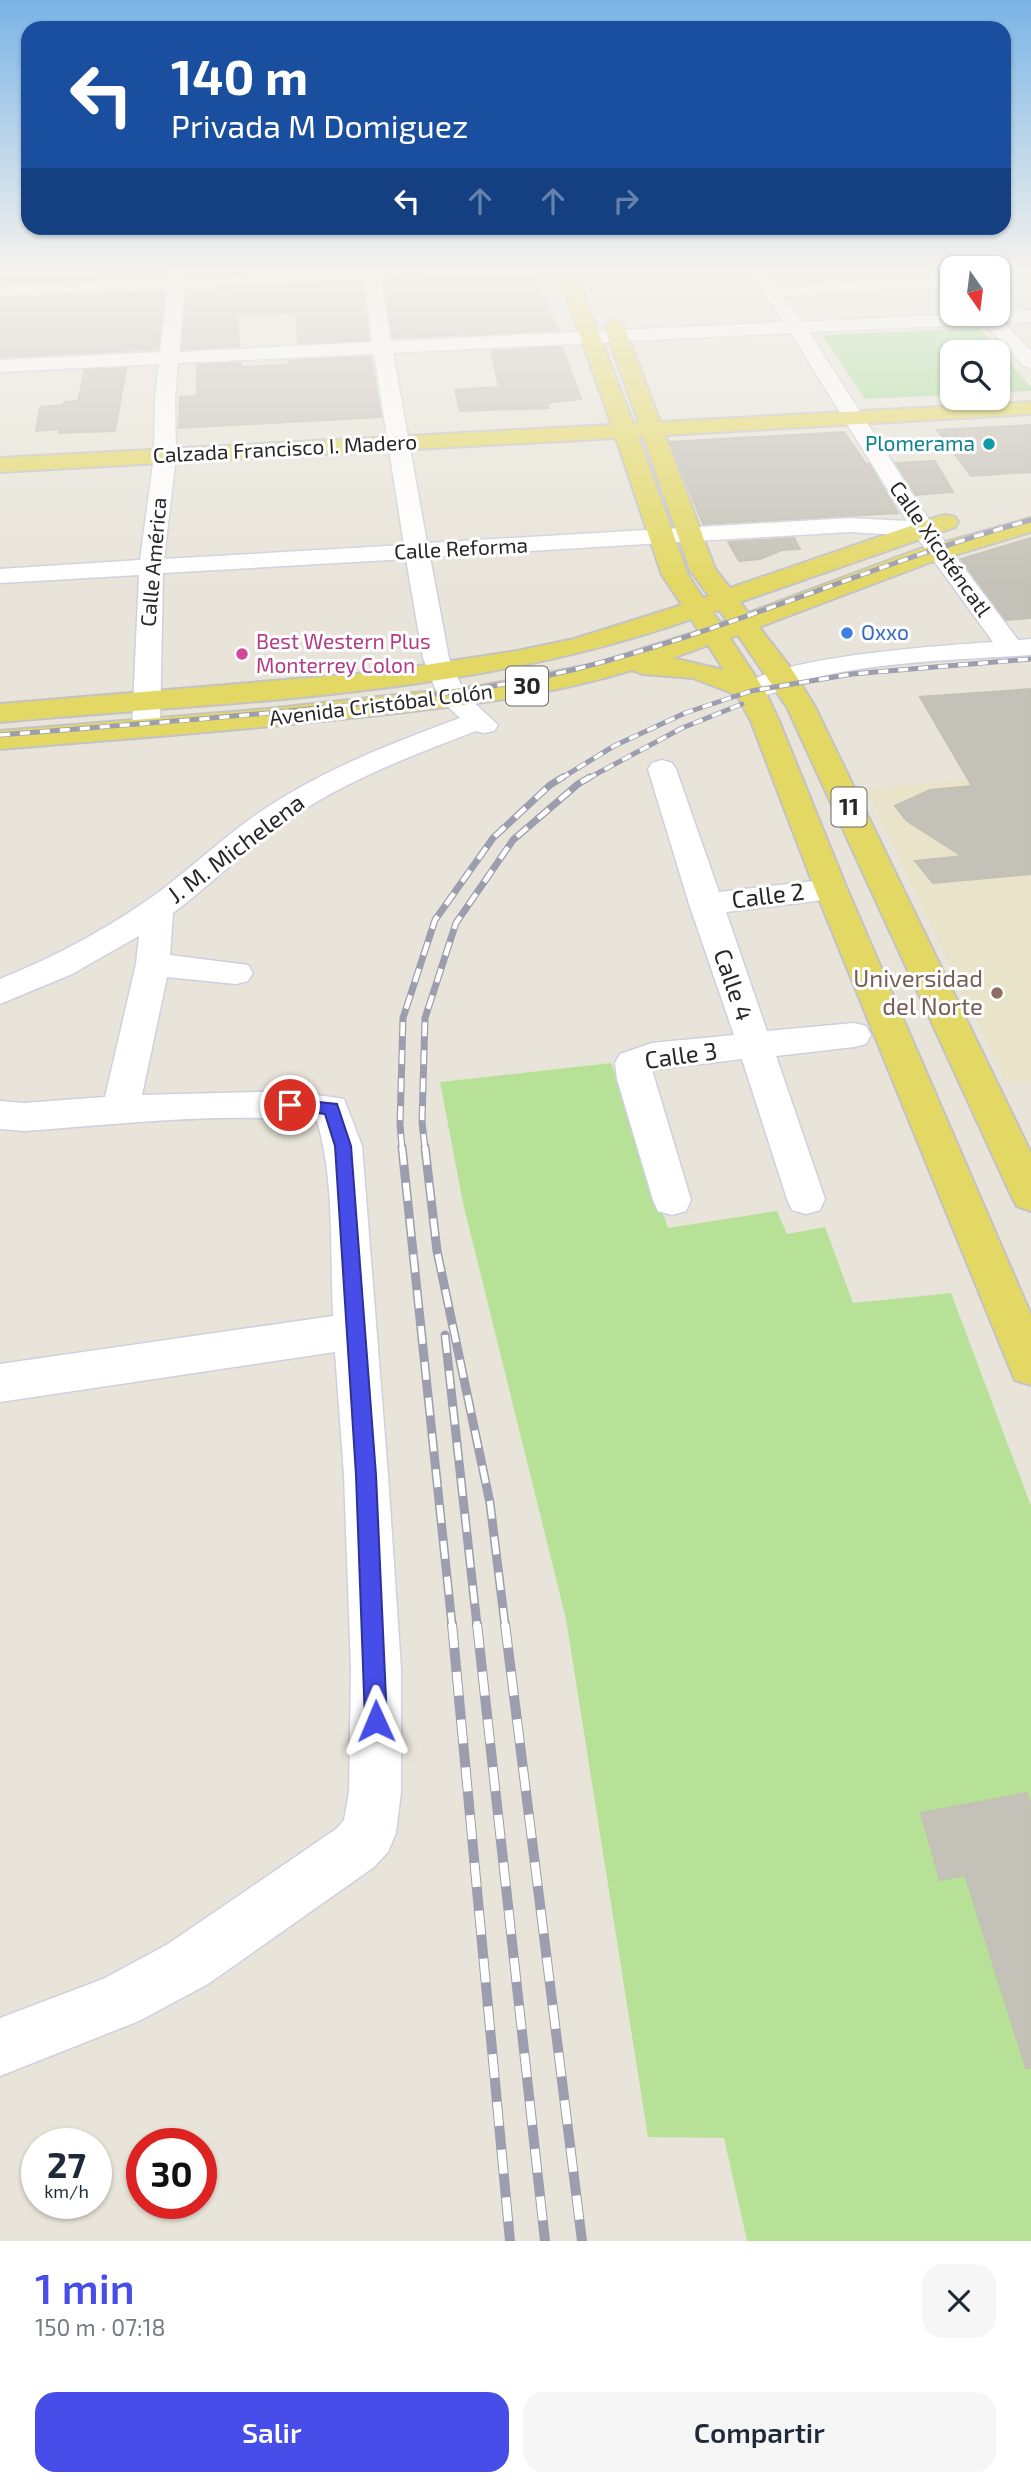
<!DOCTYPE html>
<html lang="es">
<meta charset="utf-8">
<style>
:root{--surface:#fff;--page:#f6f6f7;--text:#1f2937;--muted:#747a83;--accent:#464de8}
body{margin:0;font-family:"Exo 2",sans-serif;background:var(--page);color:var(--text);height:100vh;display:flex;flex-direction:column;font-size:26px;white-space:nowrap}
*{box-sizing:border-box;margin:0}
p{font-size:23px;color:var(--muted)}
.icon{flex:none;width:38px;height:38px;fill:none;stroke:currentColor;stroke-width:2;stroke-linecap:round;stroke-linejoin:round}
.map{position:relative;height:2241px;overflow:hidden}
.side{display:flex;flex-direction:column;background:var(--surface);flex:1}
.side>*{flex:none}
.top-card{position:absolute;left:21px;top:21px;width:990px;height:214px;border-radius:21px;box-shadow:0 2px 5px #0004;background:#1a4fa0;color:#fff;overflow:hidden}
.needle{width:46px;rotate:166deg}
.tools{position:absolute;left:940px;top:256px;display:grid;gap:14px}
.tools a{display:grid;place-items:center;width:70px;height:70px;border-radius:14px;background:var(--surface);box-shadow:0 2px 5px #0004;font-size:35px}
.speed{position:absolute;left:21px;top:2128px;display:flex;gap:14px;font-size:35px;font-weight:700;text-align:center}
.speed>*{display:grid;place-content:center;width:91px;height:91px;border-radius:50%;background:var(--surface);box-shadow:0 2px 5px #0004;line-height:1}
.speed small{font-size:18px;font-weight:400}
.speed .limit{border:10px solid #d22;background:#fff;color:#111}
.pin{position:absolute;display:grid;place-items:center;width:60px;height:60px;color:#fff;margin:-30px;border:4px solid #fff;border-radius:50%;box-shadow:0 2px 7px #0007}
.me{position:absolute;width:77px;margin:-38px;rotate:359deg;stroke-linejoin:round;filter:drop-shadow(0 0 5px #0008)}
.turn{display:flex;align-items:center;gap:24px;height:147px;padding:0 35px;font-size:32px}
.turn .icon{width:91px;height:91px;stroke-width:2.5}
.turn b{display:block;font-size:49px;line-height:60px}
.lanes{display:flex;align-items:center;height:66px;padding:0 35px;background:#0003;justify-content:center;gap:35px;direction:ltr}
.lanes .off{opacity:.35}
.round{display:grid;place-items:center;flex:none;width:74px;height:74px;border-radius:21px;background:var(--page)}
.overview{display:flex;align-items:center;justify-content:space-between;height:119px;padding:0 35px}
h1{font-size:42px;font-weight:600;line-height:52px;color:var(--accent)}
.button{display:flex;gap:14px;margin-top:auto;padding:14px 35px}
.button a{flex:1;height:80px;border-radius:21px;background:var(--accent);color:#fff;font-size:28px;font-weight:600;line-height:80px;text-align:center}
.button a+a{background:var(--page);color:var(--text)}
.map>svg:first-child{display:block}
.education{fill:#e9e3ca}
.green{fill:#a7db9a}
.pitch{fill:#b7e197}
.building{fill:#c4c2b8;stroke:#c3c0b4;stroke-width:2}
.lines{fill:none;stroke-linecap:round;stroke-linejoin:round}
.minor-casing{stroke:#cfd0df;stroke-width:3}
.major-casing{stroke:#c3c3c3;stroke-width:4}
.minor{fill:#fff;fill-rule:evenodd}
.major{fill:#e3d864;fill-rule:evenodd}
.rail-far3-casing{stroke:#9d9db0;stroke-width:5}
.rail-far2-casing{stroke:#9d9db0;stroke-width:7}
.rail-far1-casing{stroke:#9d9db0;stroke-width:9}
.rail-casing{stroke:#9d9db0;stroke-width:10}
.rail-far3{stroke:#fff;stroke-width:3.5;stroke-dasharray:10;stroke-linecap:butt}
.rail-far2{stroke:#fff;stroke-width:4.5;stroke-dasharray:14;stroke-linecap:butt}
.rail-far1{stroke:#fff;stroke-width:6;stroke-dasharray:18;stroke-linecap:butt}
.rail{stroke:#fff;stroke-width:8;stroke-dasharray:24;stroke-linecap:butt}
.route{fill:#464de8;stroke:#2e3297;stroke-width:2}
.culture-dot{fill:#0f9aa8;stroke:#fff;stroke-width:2.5}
.shop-dot{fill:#3f7fe0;stroke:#fff;stroke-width:2.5}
.hotel-dot{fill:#d1479c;stroke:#fff;stroke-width:2.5}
.education-dot{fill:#8d6e63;stroke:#fff;stroke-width:2.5}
.labels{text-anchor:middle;stroke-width:6;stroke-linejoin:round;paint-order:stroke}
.far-culture-label{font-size:21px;fill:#0d838f;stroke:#fff;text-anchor:end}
.far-street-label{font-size:21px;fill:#272727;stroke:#fff}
.far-shop-label{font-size:21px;fill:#366cbe;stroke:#fff;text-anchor:start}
.far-hotel-label{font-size:21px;fill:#b23c85;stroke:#fff;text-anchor:start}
.shield{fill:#fff;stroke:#686868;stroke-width:2}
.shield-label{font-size:23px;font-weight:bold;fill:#272727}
.street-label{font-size:24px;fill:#272727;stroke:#fff}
.education-label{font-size:24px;fill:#785e54;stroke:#fff;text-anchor:end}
</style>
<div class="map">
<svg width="1031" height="2241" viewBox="0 0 1031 2241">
<rect width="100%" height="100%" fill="#e8e4d9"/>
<path class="education" d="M1031,774v307l-25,2 -140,-295z"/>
<path class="green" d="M979,328l52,59v4l-33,1v-40h-46v43l-87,4 -43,-64z"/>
<path class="pitch" d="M611,1063l57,165 109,-17 10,23 38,-7 28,76 98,-10 80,213v735h-284l-23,-103 -76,-1 -82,-518 -103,-416 -23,-121z"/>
<path class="building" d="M0,271h166v5l-166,7z
M498,273l35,3 25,54 -165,8 -8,-51 6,1 -2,-7z
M361,282l8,58 -71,3 -2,-30 -59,2 2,31 -57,3 5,-59z
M164,292l-6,57 -158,8v-58z
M562,347l19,52 -34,4 2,5 -89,3 -5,-21 44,-3 -8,-36z
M371,357l10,60 -202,11 1,-31 17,-1v-31l44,-2v4l47,-2v-3l12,-2z
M126,368l-11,63 -56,2 1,-4 -24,2 4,-24 23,-2 1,-3 14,-1 7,-31z
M1031,425v47l-60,4 -34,-46z
M844,432l22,32h3l29,49 -195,11 -33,-82z
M935,461l18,31 -37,3 -20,-32z
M794,538l6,11 -18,1 -22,9 -21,2 -11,-19z
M1031,538v80l-25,2 -45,-61z
M1031,689v185l-98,9 -18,-22 47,-5 -55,-35 -12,-15 35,-16 42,-4 -52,-89z
M1027,1793l4,13v262h-5l-61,-193 -25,5 -19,-67z"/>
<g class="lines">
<defs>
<path id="minor" d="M169,271h18l-1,6 130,-6h126l-9,5 -52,3 10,62 393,-19 -36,-51h18l10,14 176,-8v10l-169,9 19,26 229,-12v12l-27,1 27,28v17l-7,-2 -39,-42 -176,8 124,194 85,114 13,-1v16c-71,5 -143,6 -213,22 -22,5 -55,25 -77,20l-3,-6c23,-34 210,-46 255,-49l-77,-106 -66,-4 -420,25 19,101 16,36 33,31 -4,6 -10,2 -8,-2c-63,24 -129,49 -185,87 -42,28 -78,65 -118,95l-3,42 78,10 5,8 -5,8 -12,3 -69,-7 -25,118 148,-4 54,8 18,47 26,329 13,194v123l-5,41 -8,19 -14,15 -166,117 -69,37 -139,55v-58l103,-39 65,-35 168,-115 8,-9 5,-28 2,-123 -7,-194 -9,-123 -335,50v-38l333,-48c-3,-62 2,-136 -16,-195 -97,-9 -196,3 -293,10l-24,-2v-28l24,2 81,-6 31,-133 3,-28 -67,38 -72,30v-25c57,-23 113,-53 163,-90 36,-28 70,-60 109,-85 58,-37 123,-62 188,-86l-21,-20 -16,-40 -17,-99 -243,14 -3,155 -4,6 -10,2 -10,-2 -4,-6 7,-153 -139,8v-14l140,-9 14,-104 1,-58 4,-34 -159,8v-12l160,-8 7,-63 -167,7v-10l169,-8zM364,279l8,63 -193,10 6,-64zM791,333l116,188 -57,-3 -423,25 -34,-190zM374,354l30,191 -240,14 12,-103 -1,-58 3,-35z
M662,760l10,3 4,6 43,123 112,-13 11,3 5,7 -5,7 -11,3 -105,13 41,119 87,-8 12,3 5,9 -5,9 -12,3 -78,9 49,143 -5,11 -14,4 -14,-4 -5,-11 -45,-140 -90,11 39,130 -5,11 -14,4 -14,-4 -5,-11 -36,-121 -2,-16 5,-9 32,-11 82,-8 -45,-131 -41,-135 4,-6z"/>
<path id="major" d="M557,271h18l58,152h6l-35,-97 10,-6 10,6 36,96 371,-20v12l-366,21 50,134 15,19 207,-71 9,-2 9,2 3,5 -3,5 -215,75 8,11 166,-62 117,-33v14l-100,30 -172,65 34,44 22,36 216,446v58l-14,-5 -6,-11 -224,-488 -49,-72 -8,3 35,53 14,30 68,168 184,426v70l-16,-5 -6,-14 -194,-477 -64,-168 -14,-26 -44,-17 -50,-4 -11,-4c-92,28 -187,38 -282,48 -117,13 -233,21 -350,31v-18l267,-22 213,-23 115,-22 104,-33 -8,-12c-220,78 -460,82 -691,103v-18l380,-32 137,-21 57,-12 108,-34 -20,-30 -46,-137 -616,34v-14l612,-33zM638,436h5l47,134 19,26 -6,2 -15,-23zM719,610l8,10 -7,3 -7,-11zM708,645l16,25 -52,-12z"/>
</defs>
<use href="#minor" class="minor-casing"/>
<use href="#major" class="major-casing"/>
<use href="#minor" class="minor"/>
<use href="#major" class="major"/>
<defs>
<path id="rail-far3" d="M0,735c122,-10 244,-18 366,-32 70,-8 141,-17 210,-34 155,-39 301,-107 455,-149
M560,779l54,-33 71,-33 66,-22 101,-17 179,-15
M587,779l95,-51 60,-24"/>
<path id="rail-far2" d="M402,1148l-2,-23 3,-107 32,-98 58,-82 57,-53 13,-8
M425,1148l-3,-26 3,-104 31,-95 57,-83 65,-56 12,-7"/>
<path id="rail-far1" d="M402,1147l50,478
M425,1147l12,104 53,252 15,122
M445,1335l32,290"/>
<path id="rail" d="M452,1624l58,617
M477,1624l68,617
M505,1624l77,617"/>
</defs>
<use href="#rail-far3" class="rail-far3-casing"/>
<use href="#rail-far2" class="rail-far2-casing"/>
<use href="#rail-far1" class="rail-far1-casing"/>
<use href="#rail" class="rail-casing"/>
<use href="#rail-far3" class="rail-far3"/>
<use href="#rail-far2" class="rail-far2"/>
<use href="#rail-far1" class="rail-far1"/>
<use href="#rail" class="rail"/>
</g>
<linearGradient id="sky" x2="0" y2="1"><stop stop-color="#7ab4e6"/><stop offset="0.46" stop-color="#f5f3ee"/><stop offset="1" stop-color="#f5f3ee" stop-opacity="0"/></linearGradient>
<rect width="1031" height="585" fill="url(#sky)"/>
<path class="route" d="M290,1099l47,5 14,42 25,329 11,246 -3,8 -8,3 -7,-3 -4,-8 -9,-246 -21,-329 -10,-32 -40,-5 -3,-4 3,-4z"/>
<circle class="culture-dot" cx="989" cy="444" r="7"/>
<circle class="shop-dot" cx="847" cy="633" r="7"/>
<circle class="hotel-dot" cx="242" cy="654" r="7"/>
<circle class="education-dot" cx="997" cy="993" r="7"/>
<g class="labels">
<g class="far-culture-label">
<text x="975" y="451">Plomerama</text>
</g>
<g class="far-street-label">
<text transform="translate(285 449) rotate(-3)" y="7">Calzada Francisco I. Madero</text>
<text transform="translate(461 549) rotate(-3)" y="7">Calle Reforma</text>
<text transform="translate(940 549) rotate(55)" y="7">Calle Xicoténcatl</text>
<text transform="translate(154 562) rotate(-85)" y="7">Calle América</text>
<text transform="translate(381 705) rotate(-7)" y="7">Avenida Cristóbal Colón</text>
</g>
<g class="far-shop-label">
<text x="861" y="640">Oxxo</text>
</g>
<g class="far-hotel-label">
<text x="256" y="649">Best Western Plus<tspan x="256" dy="24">Monterrey Colon</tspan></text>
</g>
<g class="shield">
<rect x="506" y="666.5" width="42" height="39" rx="5"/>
<rect x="831.5" y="787.5" width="35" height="39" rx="5"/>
</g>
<g class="shield-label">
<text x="527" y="694">30</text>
<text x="849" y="815">11</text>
</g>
<g class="street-label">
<text transform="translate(236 849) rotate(-37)" y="8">J. M. Michelena</text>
<text transform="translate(768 896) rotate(-7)" y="8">Calle 2</text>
<text transform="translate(733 985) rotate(71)" y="8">Calle 4</text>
<text transform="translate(681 1056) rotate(-8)" y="8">Calle 3</text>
</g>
<g class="education-label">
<text x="983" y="987">Universidad<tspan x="983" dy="28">del Norte</tspan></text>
</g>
</g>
</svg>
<div class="tools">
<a><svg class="needle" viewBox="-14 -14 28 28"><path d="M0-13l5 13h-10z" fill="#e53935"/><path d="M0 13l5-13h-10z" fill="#747a83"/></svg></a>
<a><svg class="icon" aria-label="search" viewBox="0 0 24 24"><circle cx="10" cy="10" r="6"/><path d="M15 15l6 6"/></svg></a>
</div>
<div class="speed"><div>27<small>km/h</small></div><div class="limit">30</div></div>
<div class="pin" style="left:290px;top:1105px;background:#d93025"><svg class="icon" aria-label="arrive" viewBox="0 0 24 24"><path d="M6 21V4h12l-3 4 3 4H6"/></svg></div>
<svg class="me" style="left:376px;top:1721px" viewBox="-20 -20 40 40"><path d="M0-17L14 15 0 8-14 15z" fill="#464de8" stroke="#fff" stroke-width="4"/></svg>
<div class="top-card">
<div class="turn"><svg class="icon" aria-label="left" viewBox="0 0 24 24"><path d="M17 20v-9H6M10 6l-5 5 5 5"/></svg><div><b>140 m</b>Privada M Domiguez</div></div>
<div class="lanes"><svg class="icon" aria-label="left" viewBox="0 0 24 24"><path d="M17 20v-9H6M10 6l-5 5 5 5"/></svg><svg class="icon off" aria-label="ahead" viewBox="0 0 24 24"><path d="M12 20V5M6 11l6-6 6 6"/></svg><svg class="icon off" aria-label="ahead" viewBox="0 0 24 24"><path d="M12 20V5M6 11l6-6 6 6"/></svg><svg class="icon off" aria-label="right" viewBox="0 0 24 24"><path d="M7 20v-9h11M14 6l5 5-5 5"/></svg></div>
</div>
</div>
<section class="side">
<div class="overview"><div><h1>1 min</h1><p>150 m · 07:18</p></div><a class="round"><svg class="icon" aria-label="close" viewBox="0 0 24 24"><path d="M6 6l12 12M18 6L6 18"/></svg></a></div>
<div class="button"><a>Salir</a><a>Compartir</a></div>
</section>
